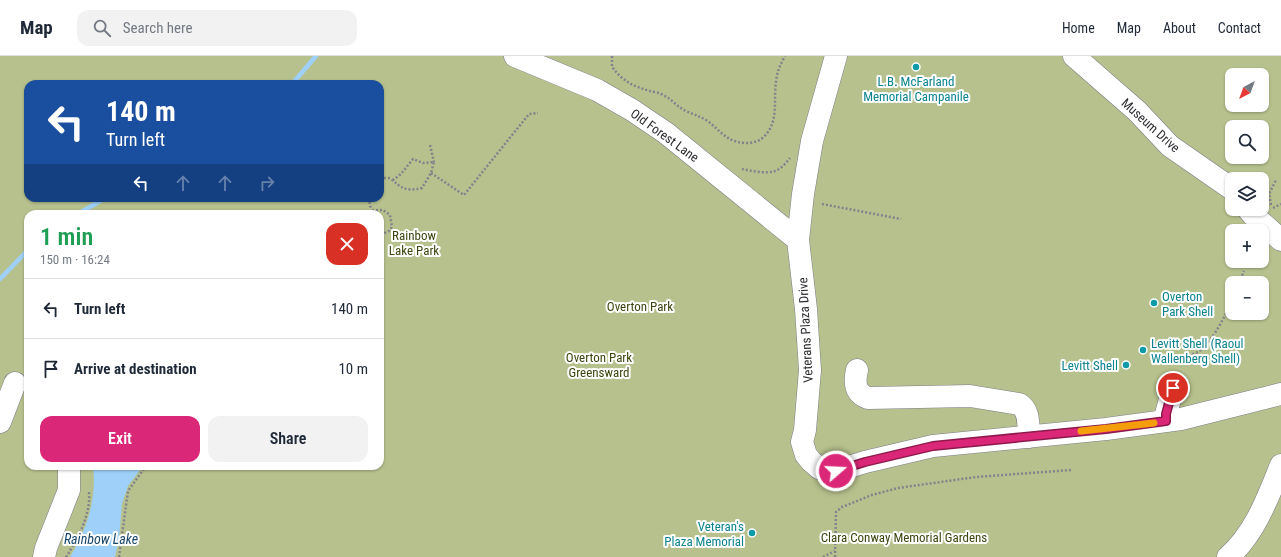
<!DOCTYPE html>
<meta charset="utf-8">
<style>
:root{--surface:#fff;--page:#f2f2f3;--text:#1f2937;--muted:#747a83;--line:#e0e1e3;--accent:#db2777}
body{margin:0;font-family:"Roboto Condensed",sans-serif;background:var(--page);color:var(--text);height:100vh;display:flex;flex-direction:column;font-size:15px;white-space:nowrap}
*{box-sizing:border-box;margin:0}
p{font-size:13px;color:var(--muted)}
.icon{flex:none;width:22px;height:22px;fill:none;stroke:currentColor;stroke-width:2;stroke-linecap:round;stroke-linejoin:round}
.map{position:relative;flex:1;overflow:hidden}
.drawer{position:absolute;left:24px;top:154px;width:360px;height:260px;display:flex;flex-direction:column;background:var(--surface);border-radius:12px;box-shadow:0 1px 3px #0004}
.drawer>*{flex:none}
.top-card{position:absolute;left:24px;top:24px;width:360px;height:122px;border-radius:12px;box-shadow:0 1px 3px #0004;background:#1a4fa0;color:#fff;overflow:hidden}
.needle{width:26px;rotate:221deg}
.fabs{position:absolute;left:1225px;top:12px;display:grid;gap:8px}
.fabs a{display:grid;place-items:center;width:44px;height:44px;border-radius:8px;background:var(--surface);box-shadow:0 1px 3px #0004;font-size:20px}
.pin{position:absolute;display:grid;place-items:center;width:34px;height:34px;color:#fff;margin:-17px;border:2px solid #fff;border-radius:50%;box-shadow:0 1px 4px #0007}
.me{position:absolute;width:44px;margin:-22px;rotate:71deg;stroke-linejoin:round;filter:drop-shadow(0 0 3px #0008)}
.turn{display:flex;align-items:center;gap:14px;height:84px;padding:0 16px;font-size:18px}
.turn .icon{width:52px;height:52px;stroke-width:2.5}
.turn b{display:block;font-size:28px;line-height:34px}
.lanes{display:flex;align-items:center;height:38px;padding:0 16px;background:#0003;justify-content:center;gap:20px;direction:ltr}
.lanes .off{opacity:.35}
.round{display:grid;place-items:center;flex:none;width:42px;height:42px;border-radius:12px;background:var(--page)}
.head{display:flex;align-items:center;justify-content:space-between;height:68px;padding:0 16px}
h1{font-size:24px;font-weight:600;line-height:30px;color:#1e9e55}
.primary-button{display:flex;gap:8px;margin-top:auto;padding:8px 16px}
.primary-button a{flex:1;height:46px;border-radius:12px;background:var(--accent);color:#fff;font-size:16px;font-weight:600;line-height:46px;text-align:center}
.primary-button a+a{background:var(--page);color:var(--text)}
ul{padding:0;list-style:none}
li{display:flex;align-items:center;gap:12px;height:60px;padding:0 16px;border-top:1px solid var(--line)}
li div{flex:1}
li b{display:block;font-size:15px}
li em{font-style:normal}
header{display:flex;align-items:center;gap:24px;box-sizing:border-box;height:56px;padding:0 20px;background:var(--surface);border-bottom:1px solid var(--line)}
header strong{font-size:19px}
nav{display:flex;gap:22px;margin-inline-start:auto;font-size:14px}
.search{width:280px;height:36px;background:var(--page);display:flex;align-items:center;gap:10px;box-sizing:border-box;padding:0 14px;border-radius:12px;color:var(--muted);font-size:15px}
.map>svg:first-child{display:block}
.green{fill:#b6c18d;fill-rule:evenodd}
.water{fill:#9ed0f9}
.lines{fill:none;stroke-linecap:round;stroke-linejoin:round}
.stream{stroke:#9ed0f9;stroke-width:4.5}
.minor-casing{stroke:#7c7d87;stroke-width:23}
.path{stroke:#83838b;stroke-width:2.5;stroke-dasharray:2 2;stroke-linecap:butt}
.minor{stroke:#fff;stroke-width:22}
.route-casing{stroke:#8e194d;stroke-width:10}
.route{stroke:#db2777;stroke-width:7}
.slow{stroke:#f59e0b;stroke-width:7}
.culture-dot{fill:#0f9aa8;stroke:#fff;stroke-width:1.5}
.labels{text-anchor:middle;stroke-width:4;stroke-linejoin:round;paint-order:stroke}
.culture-label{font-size:13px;fill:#0d838f;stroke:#fff;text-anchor:start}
.street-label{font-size:13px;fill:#2e2e32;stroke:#fff}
.park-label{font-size:13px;fill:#3c450e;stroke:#fff}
.water-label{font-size:14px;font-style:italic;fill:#194769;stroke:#fff}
</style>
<header>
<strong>Map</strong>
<div class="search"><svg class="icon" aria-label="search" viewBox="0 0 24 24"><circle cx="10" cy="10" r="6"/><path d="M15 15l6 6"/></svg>Search here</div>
<nav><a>Home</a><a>Map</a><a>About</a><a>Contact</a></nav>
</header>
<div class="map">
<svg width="1281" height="501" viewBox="0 0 1281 501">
<rect width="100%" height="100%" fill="#e9e9f5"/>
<path class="green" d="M0,0h1281v501h-1281zM1232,19h30v30h-30zM28,28h352v114h-352zM1232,71h30v30h-30zM1232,123h30v30h-30zM28,158h352v252h-352zM1232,175h30v30h-30zM1232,227h30v30h-30z"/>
<path class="water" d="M93,410h50l-15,20 -6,18 -3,35 -4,18h-45c17,-28 27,-58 23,-91z"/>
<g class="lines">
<path class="stream" d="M292,28l24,-28
M78,158l27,-16
M0,223l28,-29"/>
<defs>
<path id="minor" d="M515,0l82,34 35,20 34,23 132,107
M836,0l-24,85 -9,53 -5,46 8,69 4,61 -5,60 -3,12 4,13 5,6 8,7 10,4 7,-1 29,-9 68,-16 173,-17 75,-10 100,-25
M1074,0l63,55 33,35 62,43
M1248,153l4,5 29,26
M857,314c-3,13 -2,23 11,28l102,-2 49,8c11,6 9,21 10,33
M1166,365v-7l7,-26
M0,366l15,-39
M44,501l2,-9 23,-58v-24
M1228,501c27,-23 40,-60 53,-92"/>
</defs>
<use href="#minor" class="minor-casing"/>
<path class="path" d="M612,0v11c11,14 20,19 38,24 3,1 8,1 11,3 10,4 16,13 25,17 7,3 13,5 20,9 11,7 18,19 32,22 6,2 18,1 23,-3 19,-14 12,-38 15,-57 1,-10 4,-17 9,-26
M430,89l4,17
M742,113c9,2 24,5 33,2 6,-2 11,-8 15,-13
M431,117l33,22 65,-81 9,-1
M380,122h10c12,10 15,14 32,10l9,-15 3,-11 -11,1 -10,-4 -12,15 -8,6
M369,142l1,8 3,4h10l7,5 2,12 -3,4 -9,4
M822,148l79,15
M1271,149l-2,-11 7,-14
M1273,152l8,-4
M1239,227l5,-12
M1181,302c5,-2 10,-3 15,-5 15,-8 30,-38 36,-53
M66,501c12,-18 25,-43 23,-65
M119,501l9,-66 18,-25
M823,501l12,-6
M835,501l1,-45 6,-5 30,-12 26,-7 78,-11 95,-7"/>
<use href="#minor" class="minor"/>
</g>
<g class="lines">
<defs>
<path id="route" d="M836,415l29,-9 68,-16 173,-17 60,-8v-7l7,-26"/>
</defs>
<use href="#route" class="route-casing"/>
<use href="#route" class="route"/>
<path class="slow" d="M1081,375l73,-8"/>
</g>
<g class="culture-dot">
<circle cx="916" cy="11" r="4"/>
<circle cx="1154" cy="247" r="4"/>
<circle cx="1143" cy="294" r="4"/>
<circle cx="1126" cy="309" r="4"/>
<circle cx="752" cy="477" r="4"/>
</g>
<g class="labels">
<g class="culture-label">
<text x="916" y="30" text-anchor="middle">L.B. McFarland<tspan x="916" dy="15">Memorial Campanile</tspan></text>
<text x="1162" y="245">Overton<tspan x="1162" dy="15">Park Shell</tspan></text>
<text x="1151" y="292">Levitt Shell (Raoul<tspan x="1151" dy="15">Wallenberg Shell)</tspan></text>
<text x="1118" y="314" text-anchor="end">Levitt Shell</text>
<text x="744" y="475" text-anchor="end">Veteran's<tspan x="744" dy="15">Plaza Memorial</tspan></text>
</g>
<g class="street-label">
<text transform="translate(1151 69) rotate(42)" y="5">Museum Drive</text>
<text transform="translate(665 79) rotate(36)" y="5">Old Forest Lane</text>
<text transform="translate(805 274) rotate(-93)" y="5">Veterans Plaza Drive</text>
</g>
<g class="park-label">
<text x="414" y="184">Rainbow<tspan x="414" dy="15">Lake Park</tspan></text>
<text x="640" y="255">Overton Park</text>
<text x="599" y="306">Overton Park<tspan x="599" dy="15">Greensward</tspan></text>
<text x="904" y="486">Clara Conway Memorial Gardens</text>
</g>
<g class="water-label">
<text x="101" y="488">Rainbow Lake</text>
</g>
</g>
</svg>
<div class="fabs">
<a><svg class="needle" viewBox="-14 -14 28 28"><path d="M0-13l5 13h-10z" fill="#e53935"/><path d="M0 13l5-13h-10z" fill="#747a83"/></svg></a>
<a><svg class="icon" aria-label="search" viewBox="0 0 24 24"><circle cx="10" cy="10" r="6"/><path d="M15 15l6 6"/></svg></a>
<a><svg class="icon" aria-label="layers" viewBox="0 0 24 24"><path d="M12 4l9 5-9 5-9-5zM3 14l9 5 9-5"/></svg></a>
<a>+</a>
<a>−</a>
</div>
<div class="pin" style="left:1173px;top:332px;background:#d93025"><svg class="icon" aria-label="arrive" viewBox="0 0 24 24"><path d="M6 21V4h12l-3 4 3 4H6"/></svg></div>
<svg class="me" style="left:836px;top:415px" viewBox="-20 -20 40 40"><circle r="17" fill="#db2777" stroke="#fff" stroke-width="3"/><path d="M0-11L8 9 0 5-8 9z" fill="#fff"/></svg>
<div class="top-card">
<div class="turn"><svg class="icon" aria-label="left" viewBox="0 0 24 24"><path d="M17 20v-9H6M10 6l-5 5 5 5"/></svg><div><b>140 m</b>Turn left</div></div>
<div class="lanes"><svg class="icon" aria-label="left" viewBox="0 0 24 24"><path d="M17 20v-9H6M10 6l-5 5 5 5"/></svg><svg class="icon off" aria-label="ahead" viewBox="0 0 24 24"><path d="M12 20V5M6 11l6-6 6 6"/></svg><svg class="icon off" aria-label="ahead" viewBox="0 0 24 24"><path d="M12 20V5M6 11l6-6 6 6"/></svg><svg class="icon off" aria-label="right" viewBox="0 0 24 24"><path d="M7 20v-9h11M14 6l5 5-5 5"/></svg></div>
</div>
<section class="drawer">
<div class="head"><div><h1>1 min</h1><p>150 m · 16:24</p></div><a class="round" style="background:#d93025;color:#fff"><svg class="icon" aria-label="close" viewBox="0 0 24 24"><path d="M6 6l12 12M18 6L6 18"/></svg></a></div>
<ul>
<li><svg class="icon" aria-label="left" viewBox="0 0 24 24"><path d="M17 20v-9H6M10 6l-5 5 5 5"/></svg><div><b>Turn left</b></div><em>140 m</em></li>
<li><svg class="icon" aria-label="arrive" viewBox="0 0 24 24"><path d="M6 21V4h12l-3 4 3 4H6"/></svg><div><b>Arrive at destination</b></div><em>10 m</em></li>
</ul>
<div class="primary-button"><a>Exit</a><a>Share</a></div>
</section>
</div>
